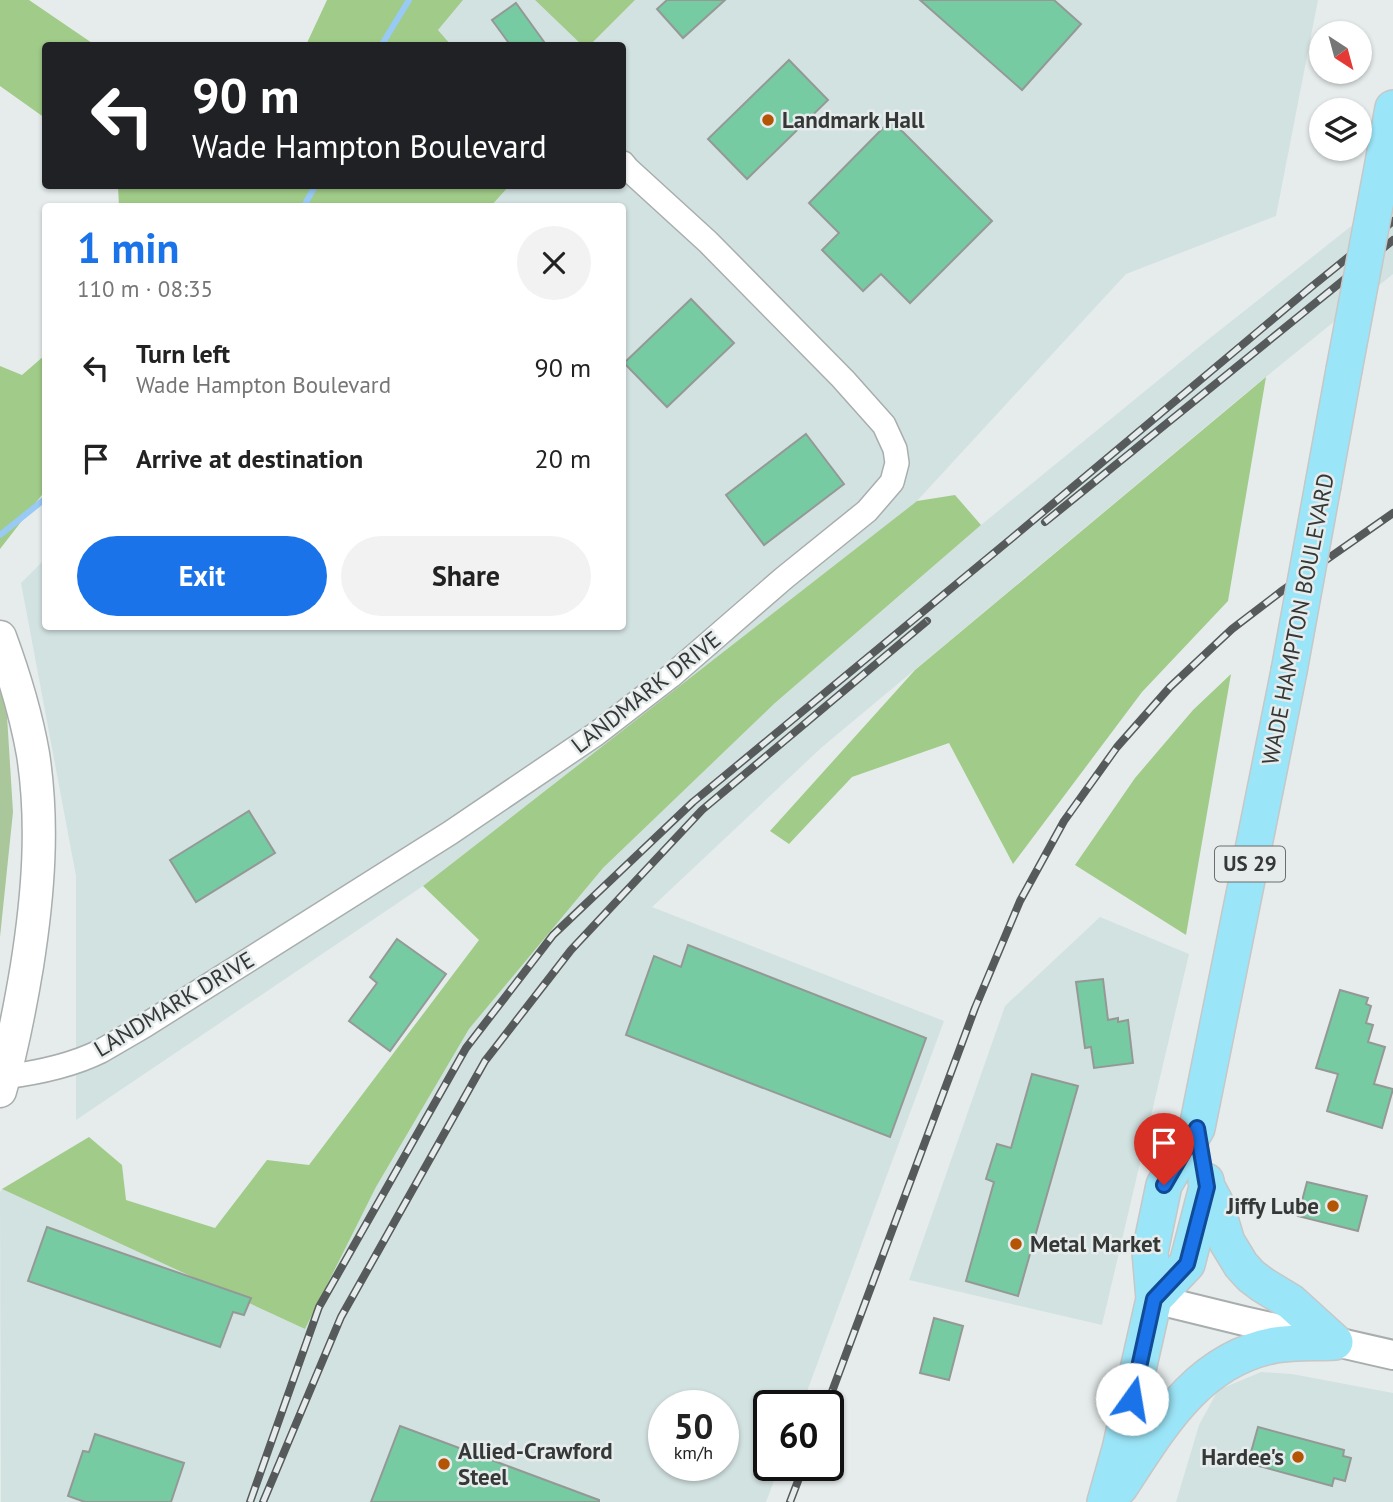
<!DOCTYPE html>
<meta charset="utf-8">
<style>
:root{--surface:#fff;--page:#f2f2f2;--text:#222;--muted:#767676;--accent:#1a73e8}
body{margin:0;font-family:"PT Sans",sans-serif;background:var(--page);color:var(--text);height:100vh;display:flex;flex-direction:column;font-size:26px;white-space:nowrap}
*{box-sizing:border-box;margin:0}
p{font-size:23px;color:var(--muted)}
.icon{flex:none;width:38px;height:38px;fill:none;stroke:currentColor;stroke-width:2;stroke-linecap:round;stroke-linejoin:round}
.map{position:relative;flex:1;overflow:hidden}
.details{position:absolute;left:42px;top:203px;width:584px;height:427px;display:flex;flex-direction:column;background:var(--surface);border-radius:7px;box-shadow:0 2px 5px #0004}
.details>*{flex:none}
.top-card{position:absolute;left:42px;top:42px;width:584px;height:147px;border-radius:7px;box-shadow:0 2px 5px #0004;background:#202124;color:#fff;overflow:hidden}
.needle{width:46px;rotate:144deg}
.fabs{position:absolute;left:1309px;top:21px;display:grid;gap:14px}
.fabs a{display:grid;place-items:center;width:63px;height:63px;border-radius:50%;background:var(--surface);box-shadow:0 2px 5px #0004;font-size:35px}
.speed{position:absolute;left:648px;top:1390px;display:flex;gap:14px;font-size:35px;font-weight:700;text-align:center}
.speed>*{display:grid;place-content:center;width:91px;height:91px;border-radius:50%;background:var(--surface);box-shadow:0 2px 5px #0004;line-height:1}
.speed small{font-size:18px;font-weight:400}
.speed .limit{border:4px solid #111;border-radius:10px;background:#fff;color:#111}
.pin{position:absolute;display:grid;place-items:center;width:60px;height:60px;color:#fff;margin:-72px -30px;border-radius:50% 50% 50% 0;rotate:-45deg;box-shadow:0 0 7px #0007}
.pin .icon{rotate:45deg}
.me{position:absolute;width:77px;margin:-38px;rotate:13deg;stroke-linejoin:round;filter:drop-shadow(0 0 5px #0008)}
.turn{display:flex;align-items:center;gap:24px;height:147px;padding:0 35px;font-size:32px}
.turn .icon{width:91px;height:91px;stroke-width:2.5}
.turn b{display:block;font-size:49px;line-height:60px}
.round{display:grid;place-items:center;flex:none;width:74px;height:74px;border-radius:37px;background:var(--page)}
.overview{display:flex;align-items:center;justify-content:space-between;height:119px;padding:0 35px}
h1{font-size:42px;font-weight:700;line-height:52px;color:var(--accent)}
.button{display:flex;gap:14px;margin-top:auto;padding:14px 35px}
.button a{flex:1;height:80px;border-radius:42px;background:var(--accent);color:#fff;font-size:28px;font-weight:700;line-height:80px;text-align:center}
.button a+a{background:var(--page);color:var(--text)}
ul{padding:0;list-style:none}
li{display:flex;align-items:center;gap:21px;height:91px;padding:0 35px}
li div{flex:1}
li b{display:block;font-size:26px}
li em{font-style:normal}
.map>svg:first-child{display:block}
.built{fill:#d2e2e1;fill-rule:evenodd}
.green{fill:#aac69b}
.forest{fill:#a1cb89}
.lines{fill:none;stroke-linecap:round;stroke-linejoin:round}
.stream{stroke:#99caf6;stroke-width:6}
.building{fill:#77cba3;stroke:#949996;stroke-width:2}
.minor-casing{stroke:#a8aead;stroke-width:26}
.tertiary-casing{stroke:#a8aead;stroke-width:32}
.secondary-casing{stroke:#a8aead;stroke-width:35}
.primary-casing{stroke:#c6c7c7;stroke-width:38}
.minor{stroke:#fff;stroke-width:23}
.tertiary{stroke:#fff;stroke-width:28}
.secondary{stroke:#fff;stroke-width:32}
.primary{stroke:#9be5f8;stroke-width:35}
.rail-casing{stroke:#575a5a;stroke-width:8}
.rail{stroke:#e6ecec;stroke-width:5;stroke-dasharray:16;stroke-linecap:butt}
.primary-bridge-casing{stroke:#c6c7c7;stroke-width:38;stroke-linecap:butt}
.primary-bridge{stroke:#9be5f8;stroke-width:35}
.route-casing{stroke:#114b97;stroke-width:18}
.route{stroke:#1a73e8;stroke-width:12}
.poi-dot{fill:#b35505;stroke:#e6ecec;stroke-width:2.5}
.labels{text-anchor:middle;stroke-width:5;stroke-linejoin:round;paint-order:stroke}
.shield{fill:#e6ecec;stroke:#6a6e6d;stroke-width:2}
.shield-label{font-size:21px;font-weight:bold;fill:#353837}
.poi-label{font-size:23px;font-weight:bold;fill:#353837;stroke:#e6ecec;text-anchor:start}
.street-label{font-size:23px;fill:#353837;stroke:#e6ecec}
</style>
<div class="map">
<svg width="1393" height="1502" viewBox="0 0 1393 1502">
<rect width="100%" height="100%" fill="#e6ecec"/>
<path class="built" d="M463,0h72l48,45h-132l-13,-15z
M635,0h683l-42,216 -150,58 -209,227 -494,385 -347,234v-244l-55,-293 24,-24 1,67h577v-420h-132l18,-20h114v-140l-33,-1z
M1393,193v81l-147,119 -425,355 -169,159 292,114 -142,384h-34v60h12l-14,37h-765l-1,-310 2,-3 303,140 71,-142 93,-158 134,-161 172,-165 206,-178 224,-183zM663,1405h60v60h-60z
M1100,917l89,37 -87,371 -193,-45 96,-274z
M1261,1372l31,2 101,19v109h-217l23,-77 19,-35z"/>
<path class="green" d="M0,687l6,13 7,112 -13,125z"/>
<path class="forest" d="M0,0h29l66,45 -49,1 -1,72 -45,-32z
M327,0h136l-25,30 13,15h-145z
M535,0h100l-45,45 -7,1z
M118,186h391l-18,20h-372z
M45,355v136l-45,58v-183l22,9z
M1266,377l-38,224 -86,91 -129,172 -64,-121 -97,34 -63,67 -19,-13 145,-161z
M955,495l26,30 -206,178 -172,165 -134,161 -93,158 -71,142 -303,-140 87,-52 33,28 4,35 89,28 52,-68 42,5 170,-225 -56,-54 494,-385z
M1231,674l-45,261 -111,-70 60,-87 58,-68z"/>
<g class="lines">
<path class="stream" d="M381,46l28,-46
M304,206l11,-20
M0,535l46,-37"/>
</g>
<path class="building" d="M667,0h58l-42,38 -26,-29z
M920,0h134l27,24 -59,66z
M516,3l31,43h-36l-19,-26z
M789,60l39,40 -81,79 -39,-40z
M891,120l101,101 -82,82 -29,-29 -18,17 -41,-41 17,-17 -30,-30z
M691,299l43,44 -67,64 -43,-44z
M806,434l38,50 -80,61 -38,-50z
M249,811l26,42 -79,49 -26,-42z
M397,939l49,35 -56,77 -41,-30 28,-38 -7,-6z
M688,945l238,93 -36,99 -264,-102 28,-79 27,11z
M1103,979l5,41 10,-2v4l10,-2 5,43 -39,5 -3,-21 -6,1 -9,-66z
M1340,990l28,8 -2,6 5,2 -5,17 7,2 -5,17 17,5 -11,37 19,5 -11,39 -55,-17 11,-37 -22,-6z
M1032,1074l46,12 -60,210 -52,-15 28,-99 -8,-3 11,-35 14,4z
M1307,1182l60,14 -9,35 -60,-15z
M47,1227l204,71 -7,17 -11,-3 -13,35 -192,-66z
M934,1318l29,8 -14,54 -29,-7z
M400,1426l199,74v2h-228z
M1258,1427l86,23 -1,6 8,2 -6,23 -11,-3 -2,8 -84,-23z
M95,1434l89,29 -13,39h-86l-17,-6 15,-45 6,1z"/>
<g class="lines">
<defs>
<path id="minor" d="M4,1077c32,-4 67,-11 97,-26 14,-8 29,-17 43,-25l306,-193 146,-99 75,-58 113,-98 83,-67 25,-29 5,-19 -2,-14 -11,-24 -41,-46 -135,-137 -80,-73 -5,-6"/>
<path id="tertiary" d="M1154,1299l90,22 149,34"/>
<path id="secondary" d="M0,637c14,38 26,77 33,117 11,71 5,142 -6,212 -7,42 -15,84 -27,125"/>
<path id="primary" d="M1383,163l10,-55
M1323,485l21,-115
M1207,1187l8,15 12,40 14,23 10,11 12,9 28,17 44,40
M1154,1299l33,-35 20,-77 -1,-6
M1120,1487c40,-61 77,-127 155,-142 19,-3 41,-2 60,-3
M1105,1502l15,-53 34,-150 -4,-47 14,-67 33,-57 92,-457"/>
</defs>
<use href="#minor" class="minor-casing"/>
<use href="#tertiary" class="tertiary-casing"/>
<use href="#secondary" class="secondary-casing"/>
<use href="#primary" class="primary-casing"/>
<use href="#minor" class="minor"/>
<use href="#tertiary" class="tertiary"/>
<use href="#secondary" class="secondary"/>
<use href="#primary" class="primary"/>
<defs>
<path id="rail" d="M1045,522l348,-282
M827,1405l148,-397 45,-107 44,-80 53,-74 53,-60 62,-58 51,-39 110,-77
M250,1502l69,-195 147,-259 87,-113 140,-133 319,-264 298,-250 83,-67
M263,1502l78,-185 144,-256 86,-111 131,-140 225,-189
M790,1502l14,-37"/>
</defs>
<use href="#rail" class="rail-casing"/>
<use href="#rail" class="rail"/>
<defs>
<path id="primary-bridge" d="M1344,370l39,-207
M1289,671l34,-186"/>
</defs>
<use href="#primary-bridge" class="primary-bridge-casing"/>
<use href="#primary-bridge" class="primary-bridge"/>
</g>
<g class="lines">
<defs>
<path id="route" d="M1132,1399l22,-100 33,-35 20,-77 -10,-59 -33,57"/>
</defs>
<use href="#route" class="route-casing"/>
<use href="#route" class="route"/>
</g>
<g class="poi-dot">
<circle cx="768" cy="120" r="7"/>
<circle cx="1333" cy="1206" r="7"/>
<circle cx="1016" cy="1244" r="7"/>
<circle cx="1298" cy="1457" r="7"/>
<circle cx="444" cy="1464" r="7"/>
</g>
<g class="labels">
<rect class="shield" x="1215" y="846.5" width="70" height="35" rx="5"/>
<g class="shield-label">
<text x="1250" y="871">US 29</text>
</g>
<g class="poi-label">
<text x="782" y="128">Landmark Hall</text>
<text x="1319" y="1214" text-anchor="end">Jiffy Lube</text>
<text x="1030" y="1252">Metal Market</text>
<text x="458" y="1459">Allied-Crawford<tspan x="458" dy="26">Steel</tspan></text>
<text x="1284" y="1465" text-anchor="end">Hardee's</text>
</g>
<g class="street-label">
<text transform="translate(1298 619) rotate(-79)" y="8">WADE HAMPTON BOULEVARD</text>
<text transform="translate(646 692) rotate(-38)" y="8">LANDMARK DRIVE</text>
<text transform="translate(174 1004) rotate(-31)" y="8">LANDMARK DRIVE</text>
</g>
</g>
</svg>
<div class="fabs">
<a><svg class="needle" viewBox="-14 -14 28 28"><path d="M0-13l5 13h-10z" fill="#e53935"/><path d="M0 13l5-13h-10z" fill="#767676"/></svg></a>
<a><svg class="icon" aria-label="layers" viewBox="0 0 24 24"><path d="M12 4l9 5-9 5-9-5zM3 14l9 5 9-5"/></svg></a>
</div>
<div class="speed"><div>50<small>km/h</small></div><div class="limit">60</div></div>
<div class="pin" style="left:1164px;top:1185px;background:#d93025"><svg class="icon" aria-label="arrive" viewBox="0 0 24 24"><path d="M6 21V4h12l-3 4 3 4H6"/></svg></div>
<svg class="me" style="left:1132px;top:1399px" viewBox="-20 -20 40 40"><circle r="19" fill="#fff"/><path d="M0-13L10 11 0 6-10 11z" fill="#1a73e8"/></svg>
<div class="top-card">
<div class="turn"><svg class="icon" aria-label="left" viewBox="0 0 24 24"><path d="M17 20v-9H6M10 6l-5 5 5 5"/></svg><div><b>90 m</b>Wade Hampton Boulevard</div></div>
</div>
<section class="details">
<div class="overview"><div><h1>1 min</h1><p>110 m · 08:35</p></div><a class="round"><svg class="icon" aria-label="close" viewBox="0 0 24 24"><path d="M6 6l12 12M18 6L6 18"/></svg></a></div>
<ul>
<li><svg class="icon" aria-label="left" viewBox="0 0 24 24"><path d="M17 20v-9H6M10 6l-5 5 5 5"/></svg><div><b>Turn left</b><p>Wade Hampton Boulevard</p></div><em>90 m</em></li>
<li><svg class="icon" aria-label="arrive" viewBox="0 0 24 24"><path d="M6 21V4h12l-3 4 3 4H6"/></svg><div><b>Arrive at destination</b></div><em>20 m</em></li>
</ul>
<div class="button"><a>Exit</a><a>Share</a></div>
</section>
</div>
